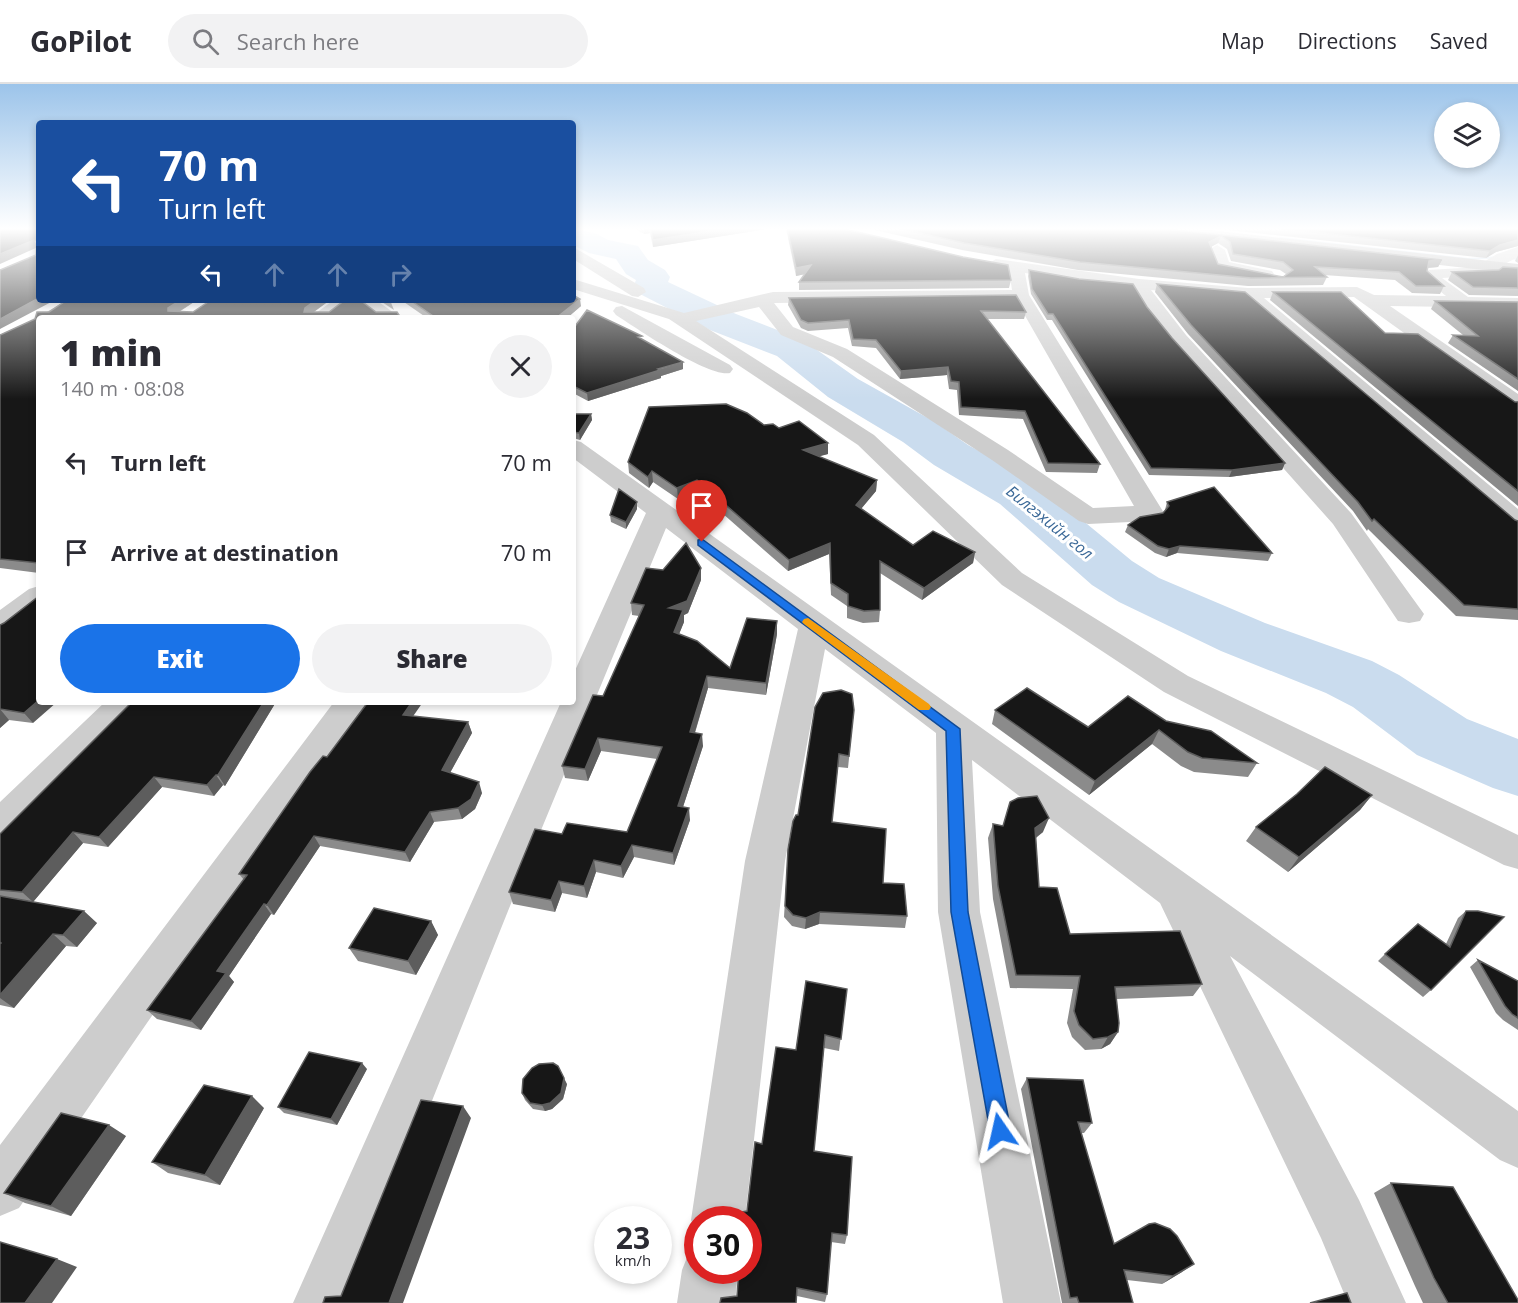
<!DOCTYPE html>
<meta charset="utf-8">
<style>
:root{--surface:#fff;--page:#f2f2f3;--text:#2b2b33;--muted:#7c7c81;--line:#e1e1e2;--accent:#1a73e8}
body{margin:0;font-family:"Open Sans",sans-serif;background:var(--page);color:var(--text);height:100vh;display:flex;flex-direction:column;font-size:22px;white-space:nowrap}
*{box-sizing:border-box;margin:0}
p{font-size:20px;color:var(--muted)}
.icon{flex:none;width:33px;height:33px;fill:none;stroke:currentColor;stroke-width:2;stroke-linecap:round;stroke-linejoin:round}
.map{position:relative;flex:1;overflow:hidden}
.sheet{position:absolute;left:36px;top:231px;width:540px;height:390px;display:flex;flex-direction:column;background:var(--surface);border-radius:6px;box-shadow:0 3px 9px #0003}
.sheet>*{flex:none}
.hud{position:absolute;left:36px;top:36px;width:540px;height:183px;border-radius:6px;box-shadow:0 3px 9px #0003;background:#1a4fa0;color:#fff;overflow:hidden}
.fabs{position:absolute;left:1434px;top:18px;display:grid;gap:12px}
.fabs a{display:grid;place-items:center;width:66px;height:66px;border-radius:50%;background:var(--surface);box-shadow:0 3px 9px #0003;font-size:30px}
.speed{position:absolute;left:594px;top:1122px;display:flex;gap:12px;font-size:30px;font-weight:700;text-align:center}
.speed>*{display:grid;place-content:center;width:78px;height:78px;border-radius:50%;background:var(--surface);box-shadow:0 3px 9px #0003;line-height:1}
.speed small{font-size:15px;font-weight:400}
.speed .limit{border:9px solid #d22;background:#fff;color:#111}
.pin{position:absolute;display:grid;place-items:center;width:51px;height:51px;color:#fff;margin:-62px -26px;border-radius:50% 50% 50% 0;rotate:-45deg;box-shadow:0 0 6px #0007}
.pin .icon{rotate:45deg}
.me{position:absolute;width:66px;margin:-33px;rotate:349deg;stroke-linejoin:round;filter:drop-shadow(0 0 4px #0008)}
.turn{display:flex;align-items:center;gap:21px;height:126px;padding:0 24px;font-size:27px}
.turn .icon{width:78px;height:78px;stroke-width:2.5}
.turn b{display:block;font-size:42px;line-height:51px}
.lanes{display:flex;align-items:center;height:57px;padding:0 24px;background:#0003;justify-content:center;gap:30px;direction:ltr}
.lanes .off{opacity:.35}
.round{display:grid;place-items:center;flex:none;width:63px;height:63px;border-radius:32px;background:var(--page)}
.overview{display:flex;align-items:center;justify-content:space-between;height:102px;padding:0 24px}
h1{font-size:36px;font-weight:800;line-height:45px}
.primary-button{display:flex;gap:12px;margin-top:auto;padding:12px 24px}
.primary-button a{flex:1;height:69px;border-radius:36px;background:var(--accent);color:#fff;font-size:24px;font-weight:800;line-height:69px;text-align:center}
.primary-button a+a{background:var(--page);color:var(--text)}
ul{padding:0;list-style:none}
li{display:flex;align-items:center;gap:18px;height:90px;padding:0 24px}
li div{flex:1}
li b{display:block;font-size:22px}
li em{font-style:normal}
header{display:flex;align-items:center;gap:36px;box-sizing:border-box;height:84px;padding:0 30px;background:var(--surface);border-bottom:2px solid var(--line)}
header strong{font-size:28px}
nav{display:flex;gap:33px;margin-inline-start:auto;font-size:21px}
.search{width:420px;height:54px;background:var(--page);display:flex;align-items:center;gap:15px;box-sizing:border-box;padding:0 21px;border-radius:33px;color:var(--muted);font-size:22px}
.map>svg:first-child{display:block}
.lines{fill:none;stroke-linecap:round;stroke-linejoin:round}
.stream{fill:#cadcee;fill-rule:evenodd}
.river{fill:#cadcee;fill-rule:evenodd}
.minor{fill:#cdcdcd;fill-rule:evenodd}
.major{fill:#a8a8a8;fill-rule:evenodd}
.wall{fill:#8b8b8b;fill-rule:evenodd}
.shaded-wall{fill:#5d5d5d}
.building{fill:#171717;stroke:#5d5d5d;stroke-width:1.5;fill-rule:evenodd}
.route{fill:#1a73e8;stroke:#114b97;stroke-width:1.5}
.slow{fill:#f59e0b}
.labels{text-anchor:middle;stroke-width:6;stroke-linejoin:round;paint-order:stroke}
.far-water-label{font-size:16px;font-style:italic;fill:#3a6897;stroke:#fff}
</style>
<header>
<strong>GoPilot</strong>
<div class="search"><svg class="icon" aria-label="search" viewBox="0 0 24 24"><circle cx="10" cy="10" r="6"/><path d="M15 15l6 6"/></svg>Search here</div>
<nav><a>Map</a><a>Directions</a><a>Saved</a></nav>
</header>
<div class="map">
<svg width="1518" height="1219" viewBox="0 0 1518 1219">
<rect width="100%" height="100%" fill="#fff"/>
<g class="lines">
<path class="stream" d="M1280,153l188,21 34,-2 16,2v2l-16,-2 -34,2 -190,-21z"/>
<path class="river" d="M573,144l24,6 11,6 30,6 10,14 17,10 5,7 -2,5 68,32 67,26 55,39 77,43 33,23 68,37 96,79 27,17 106,45 107,38 27,14 68,44 51,20v57l-25,-8 -76,-33 -64,-48 -27,-14 -105,-42 -102,-49 -27,-17 -92,-81 -66,-39 -31,-23 -75,-45 -51,-41 -67,-26 -70,-36 -6,-9 2,-5 -10,-6 -10,-15 -27,-6 -16,-8z"/>
<path class="minor" d="M1217,161l8,5 4,12 43,9 2,3 -8,5 -50,-10 -7,-19z
M573,163l71,41 2,4 -8,5 -6,-1 -59,-37z
M1518,163v10l-23,12 2,3 -2,3 -53,3 26,19 50,1v10l-128,-2 128,88v16l-8,-1 -156,-112 -90,1 254,211v21l-9,-2 -266,-230 -92,-8 35,45 165,178 73,101 -4,7 -11,2 -11,-2 -65,-97 -161,-181 -25,-32 -14,-23 -108,-15 4,22 135,218 -4,5 -9,3 -63,3 -9,-3 -87,-61 -159,-103 -52,-22 -22,-28 -63,14 178,114 148,138 166,103 330,159v34l-14,-4 -340,-173 -162,-107 -144,-140 -189,-126 -96,-30v-10l111,34 89,-21 239,-2 -3,-20 -19,-3 -2,-3 8,-5 143,20 109,9 109,-1 17,8 72,1 -21,-17 2,-9 54,-3 1,-4 15,-9zM1016,216l118,206 -41,2 -85,-58 -161,-101 -54,-22 -19,-24z
M334,216h21l-25,18h-21z
M355,216h21l25,18h-21z
M622,222l108,59 3,4 -3,4c-21,5 -94,-45 -114,-58l-3,-4 3,-4z
M573,356l8,2 937,669v57l-18,-8 -270,-204 129,244 47,103h-58l-27,-65 -161,-335 -188,-143 8,152 81,391h-58l-65,-391 -2,-179 -111,-84 -40,212 -40,359h-47v16l-7,-16 54,-359 53,-232 -132,-101 -146,353 -169,422h-58l268,-601h12v-27l73,-162 -73,-55z
M39,502v23l-28,23 -11,3v-25l29,-21z
M105,618h37l-5,8 -123,127 -14,4v-39z
M334,618h35l-350,506 -19,8v-71z
M698,1163v23h40l-3,33h-58l5,-33 8,-20z"/>
<path class="major" d="M1146,144h44l328,36v10l-365,-42z"/>
</g>
<path class="wall" d="M634,144h140l-121,19 -3,-14 -6,1z
M786,144h55l170,52 -2,8 -210,2v-8l6,-8 -9,2z
M866,144h293l283,32 -4,7 -11,1v3l17,15 -4,8 -28,-1 -17,-13 -71,-5 3,2 -4,8 -75,1 -170,-16 -116,-20zM1218,159l9,6 4,12 49,9 6,4 -3,3 -65,-13 -7,-17z
M1209,144h309v18l-22,6 -10,6z
M1518,171v8l-3,-2z
M1518,184v28l-49,-1 -21,-15 4,-8z
M1029,186l118,37 25,31 113,125 -3,7 -53,7 -80,-2 -97,-155h-5l-16,-26 -3,-18z
M1157,200l358,236 3,1v99l-62,-4 -88,-87 -1,2 -14,-20 -165,-177 -33,-42z
M1273,208l112,41 130,69h3v104l-248,-206z
M789,214l237,14 -2,7h-37l113,145 -3,9 -51,-1 -23,-53 -64,-4 -2,-25 -8,-1 -2,-14 -47,4 -24,-31 -24,-2 -4,-18 -40,3 -7,-3 -13,-23z
M67,216h130l-18,12h14l18,-12h119l-16,12h62l-337,6v255l-39,-5v-233l35,-16z
M379,216h11l4,10z
M401,216h172l8,6 -14,12h-140z
M1435,217l83,1v89l-70,-48 5,-8h10l-32,-26z
M573,245l69,10 41,30 -22,7v2l-73,23 -15,-8z
M573,330h18l1,6 -12,20 -7,-2z
M779,344l49,26 -10,2 59,24 -1,11 -15,18 52,36 62,7 -2,11 -51,37 -42,-27v37l-1,12 -16,1 -16,-5v-12l-16,-11 -2,-41 -41,17 -91,-80 -19,8 -25,-17 -4,6 -20,-15 -1,-11z
M1167,418l105,51 -4,8 -91,-8 -11,4 -11,-4 -30,-21 3,-7 35,-12 2,-2v-1z
M637,425l-11,20 -15,-7 -1,-7z
M701,496l-13,33 -4,2v7l-5,12 51,34 47,-34 -11,61 -58,-7 -13,45 8,13 -20,61 7,13 -16,45 -40,-8 -11,21 -27,-6 -9,26 -25,-5 -7,19 -42,-8 -4,-12 53,-58 65,-2 30,-73 -56,-8 -13,30 -23,-3 -3,-12 41,-70 36,-80 -7,-1 -1,-12z
M4,539l29,100 -24,-3 -9,8v-103z
M132,618h152l-1,1 -7,-1 -51,84 -2,-1 -9,11 -52,-9 -54,60 -25,-4 -50,59 64,21 -20,24 -11,-1 -52,62 -14,-3v-171z
M854,626l-6,58 -10,-1 -6,55 51,61 24,33 -2,12 -86,-4 -14,5 -13,-3 -8,-9 4,-68 10,-34z
M995,626l93,17 78,-6 91,42 -9,14 -54,-5 -13,-6 -29,-22 -63,51 -97,-71z
M413,632l55,6 4,11 -22,40 32,20 -7,16 -13,10 -28,3 -24,40 -90,-16 -46,69 -3,-1 -42,62 5,6 -33,48 -44,-11 -10,-9 97,-130 -5,-6 88,-117z
M1372,711l-12,15 -72,62 -42,-31 10,-14z
M993,740l50,8 -7,6 3,49 31,47 132,50 -9,12 -76,3 1,33 -8,12 -9,5 -16,1 -13,-13 -5,-14 6,-34 -63,-1 -17,-89 -5,-61z
M1466,827l-35,79 -8,7 -45,-36 7,-7 61,-10 12,-26z
M431,837l7,14 -22,40 -58,-14 -9,-13z
M1478,876l40,21v49l-15,-10 -7,-7 -26,-46z
M847,905l-8,62 -15,-3 -10,103 33,84 -2,9 -14,-2 -4,52 -2,8 -28,-6h-60l10,-85 49,-161z
M367,985l-30,56 -53,-12 -6,-6z
M1027,994l65,45 -8,10h-3l33,111 68,28 -20,12 -35,-4 6,23h-71l-41,-214z
M567,1000l-4,15 -11,10 -7,2 -12,-2 -8,-9 -3,-7z
M264,1024l-44,77 -52,-12 -16,-11z
M126,1052l-55,80 -46,-13 -21,-10z
M1391,1099l127,120h-95l-8,-17 -41,-93z"/>
<path class="shaded-wall" d="M644,144h5l1,5 -6,1z
M730,144h44l-121,19v-7z
M1221,152l-3,7 -11,6 2,-7z
M34,156l4,7 -38,17v-10z
M1518,156v6l-22,6 -10,6 4,-7 10,-6z
M1442,176l-4,7 -12,1 3,-7z
M811,181l-1,8 -14,3v-8z
M39,214v2h16l-55,29v-10z
M580,215l1,7 -14,12h-11z
M181,216h16l-25,16 -4,-5v-3z
M316,216h14l-22,16 -4,-4 1,-4z
M683,278v7l-22,7v2l-73,23 -1,-8z
M948,283l-1,8 -47,4 1,-8z
M591,330l1,6 -12,20 -1,-7z
M828,359v11l-25,7v-11z
M1285,379l-3,7 -53,7 3,-7z
M652,387l1,11 -4,6 -1,-11z
M697,396v11l-19,8 -1,-11z
M877,396l-1,11 -21,25 1,-11z
M637,418v7l-11,20v-7z
M830,459l-1,11 -41,17 1,-11z
M1180,462l-3,7 -11,4 3,-8z
M975,468l-2,11 -51,37 2,-12z
M701,484v12l-13,33 -4,2v7l-9,22 -6,-36z
M777,537v13l-11,61v-12z
M707,592l1,12 -17,57 -1,-13z
M39,616v2h18l-24,21 -9,-10z
M264,618h12l-51,84 -7,-11z
M412,618h11l-16,23 -4,-10z
M0,625l9,11 -9,8z
M468,638l4,11 -26,47 -4,-10z
M1159,646l-7,14 -63,51 6,-14z
M702,650l1,12 -24,73 -1,-13z
M598,654l3,13 -13,30 -3,-12z
M216,691l7,10 -9,11 -7,-11z
M154,693l8,10 -54,60 -9,-10z
M479,698l3,11 -7,16 -13,10 -4,-11z
M1372,711l-12,15 -72,62 11,-15z
M689,724l1,12 -16,45 -1,-12z
M430,728l4,10 -24,40 -5,-10z
M1049,734l-6,14 -13,10 5,-14z
M73,748l10,11 -50,59 -11,-10z
M314,752l6,10 -46,69 -7,-10z
M632,761l2,12 -11,21 -2,-12z
M594,776l2,12 -9,26 -3,-12z
M559,797l3,12 -7,19 -4,-12z
M264,820l7,10 -42,62 5,6 -33,48 -10,-9 26,-50z
M84,827l13,12 -20,24 -14,-12z
M820,828l-1,12 -14,5 1,-11z
M431,837l7,14 -22,40 -8,-14z
M53,850l13,12 -52,62 -14,-10v-3z
M1118,948l-8,12 -9,5 7,-12z
M362,979l5,6 -30,56 -6,-6z
M564,994l3,6 -4,15 -11,10 -7,2 -3,-6z
M252,1012l12,12 -44,77 -15,-10z
M463,1022l8,12 -68,185h-14z
M109,1041l17,11 -55,80 -20,-10z
M57,1175l20,8 -25,36h-27z
M1194,1180l-12,8 -20,12 11,-8z"/>
<path class="building" d="M0,144h39v70l-39,21v-49l36,-15 1,-14 -3,-1 -34,14z
M650,144h80l-77,12z
M787,144h54l122,29 45,8 3,15 -212,2 12,-17 -15,3z
M897,144h262l283,32 -13,1 -2,10 17,15h-28l-17,-14 -84,-5 12,10 -76,1 -171,-16 -116,-19zM1221,152l9,6 3,12 50,8 10,8 -10,7 -65,-13 -9,-22z
M1275,144h243v12l-18,5 -10,6z
M1503,183l15,1v20l-45,-1 -21,-15 47,-2z
M1029,186l50,9 54,5 14,23 25,31 113,125 -53,7 -81,-2 -98,-154h-5l-16,-25z
M1157,200l88,8 270,228 3,1v88l-54,-4 -90,-86 -2,2 -14,-19 -167,-177z
M1273,208h68l44,41 33,1 97,68h3v89z
M573,211l7,4 -24,19h-120l-26,-18h163z
M1016,211l10,17 -45,-1 119,153 -52,-1 -23,-52 -64,-4 -2,-25 -8,-1 -3,-14 -47,4 -25,-31 -23,-1 -4,-19 -41,3 -7,-3 -12,-22z
M67,216h114l-13,8v3l25,1 18,-12h105l-11,8 -1,4h25l16,-12h15l16,12h21l4,6h-362v245l-39,-4v-224l35,-16 2,-7h12z
M1435,217l83,1v77l-65,-44 25,1z
M587,226l55,26 -4,1 45,25 -25,7 2,1 -73,23 -14,-7v-57z
M726,320l21,9 17,12 9,-1 6,4 20,-7 29,22 -25,7 74,30 -21,25 57,40 20,-14 42,21 -51,36 -44,-27v49l-16,1 -16,-5v-12l-17,-11 -1,-40 -41,17 -92,-80 -20,8 -25,-17 -4,6 -20,-15 21,-55z
M573,330h18l-12,19 -6,-1z
M1214,403l58,66 -92,-7 -11,3 -11,-3 -30,-21 12,-8 23,-4 6,-7 -2,-4z
M619,405l18,13 -11,20 -16,-7z
M686,459l15,25 -14,33 -18,7 14,2 -9,22 23,9 33,27 17,-50 30,3 -11,62 -59,-7 -17,56 12,2 -24,72 11,2 -16,45 -41,-8 -11,21 -27,-6 -10,26 -25,-5 -8,19 -42,-8 26,-63 27,5 5,-11 60,9 35,-85 -64,-9 -13,31 -23,-3 31,-71 10,1 41,-91 -13,-2 15,-35 17,2z
M39,512v104l-15,13 -24,-4v-84l4,-2z
M1027,604l61,39 40,-31 38,25 45,10 46,32 -55,-5 -14,-6 -29,-22 -64,51 -100,-71z
M841,606l11,4 2,16 -5,46 -10,-2 -7,68 54,7 -3,54 21,1 3,32 -87,-4 -14,6 -13,-3 -8,-9 3,-57 5,-28 3,-6h2l17,-108 8,-14z
M132,618h132l-46,73h-2l-9,10 -53,-8 -55,60 -26,-5 -51,60 -22,-2v-56z
M368,618h44l-9,13 65,7 -26,48 37,12 -8,17 -13,9 -28,4 -25,40 -91,-16 -47,69 -3,-1 -47,67 9,2 -35,48 -44,-11 100,-135 -8,-1 71,-102 13,-16 4,1z
M1325,683l47,28 -73,62 -43,-30 41,-33z
M1037,712l12,22 -14,10 4,59 18,1 13,46 110,-3 22,53 -87,3 4,36 -1,9 -10,5 -15,2 -14,-14 -5,-14 6,-35 -64,-1 -18,-89 -5,-62 10,2 7,-24 8,-4z
M0,812l84,15 -21,24 -10,-1 -53,61v-51l1,-1 -1,-1z
M374,824l57,13 -23,40 -59,-13z
M1466,827h12l26,6 -73,73 -46,-36 33,-30 32,23z
M1478,876l40,21v37l-6,-4 -7,-8z
M806,897l41,8 -6,50 -16,-4 -11,116 38,6 -5,78 -15,-2 -5,61 -30,-6 -1,15h-76l1,-5 16,-2 2,-26h9v-50h-12l1,-7 10,-2 8,-69 7,2 14,-97 20,3z
M309,968l53,11 -31,56 -53,-12z
M553,979l5,3 6,12 -3,15 -11,10 -8,2 -12,-2 -8,-10 1,-14 9,-11 7,-4z
M1027,994l56,2 9,43 -14,-1 36,122 35,-20 6,-1 15,6 7,7 17,28 -21,12 -49,-6 9,33h-54l-2,-6 -7,1z
M204,1001l48,11 -47,79 -53,-13z
M421,1016l42,6 -74,197h-66l2,-6 16,-1z
M61,1029l48,12 -58,81 -47,-13z
M1391,1099l62,4 65,113v3h-70l-14,-25z
M0,1158l57,17 -32,44h-25z
M1347,1209l4,10h-41z"/>
<linearGradient id="sky" x2="0" y2="1"><stop stop-color="#9cc4ea"/><stop offset="0.46" stop-color="#fff"/><stop offset="1" stop-color="#fff" stop-opacity="0"/></linearGradient>
<rect width="1518" height="315" fill="url(#sky)"/>
<path class="route" d="M702,455l258,190 8,183 43,219 -4,8 -7,3 -7,-3 -3,-8 -39,-219 -5,-181 -248,-186v-5z"/>
<path class="slow" d="M808,534l121,86 2,3 -2,3h-10l-115,-86 -2,-2 2,-3z"/>
<g class="labels">
<g class="far-water-label">
<text transform="translate(1050 438) rotate(39)" y="6">Билгэхийн гол</text>
</g>
</g>
</svg>
<div class="fabs">
<a><svg class="icon" aria-label="layers" viewBox="0 0 24 24"><path d="M12 4l9 5-9 5-9-5zM3 14l9 5 9-5"/></svg></a>
</div>
<div class="speed"><div>23<small>km/h</small></div><div class="limit">30</div></div>
<div class="pin" style="left:702px;top:458px;background:#d93025"><svg class="icon" aria-label="arrive" viewBox="0 0 24 24"><path d="M6 21V4h12l-3 4 3 4H6"/></svg></div>
<svg class="me" style="left:1000px;top:1047px" viewBox="-20 -20 40 40"><path d="M0-17L14 15 0 8-14 15z" fill="#1a73e8" stroke="#fff" stroke-width="4"/></svg>
<div class="hud">
<div class="turn"><svg class="icon" aria-label="left" viewBox="0 0 24 24"><path d="M17 20v-9H6M10 6l-5 5 5 5"/></svg><div><b>70 m</b>Turn left</div></div>
<div class="lanes"><svg class="icon" aria-label="left" viewBox="0 0 24 24"><path d="M17 20v-9H6M10 6l-5 5 5 5"/></svg><svg class="icon off" aria-label="ahead" viewBox="0 0 24 24"><path d="M12 20V5M6 11l6-6 6 6"/></svg><svg class="icon off" aria-label="ahead" viewBox="0 0 24 24"><path d="M12 20V5M6 11l6-6 6 6"/></svg><svg class="icon off" aria-label="right" viewBox="0 0 24 24"><path d="M7 20v-9h11M14 6l5 5-5 5"/></svg></div>
</div>
<section class="sheet">
<div class="overview"><div><h1>1 min</h1><p>140 m · 08:08</p></div><a class="round"><svg class="icon" aria-label="close" viewBox="0 0 24 24"><path d="M6 6l12 12M18 6L6 18"/></svg></a></div>
<ul>
<li><svg class="icon" aria-label="left" viewBox="0 0 24 24"><path d="M17 20v-9H6M10 6l-5 5 5 5"/></svg><div><b>Turn left</b></div><em>70 m</em></li>
<li><svg class="icon" aria-label="arrive" viewBox="0 0 24 24"><path d="M6 21V4h12l-3 4 3 4H6"/></svg><div><b>Arrive at destination</b></div><em>70 m</em></li>
</ul>
<div class="primary-button"><a>Exit</a><a>Share</a></div>
</section>
</div>
